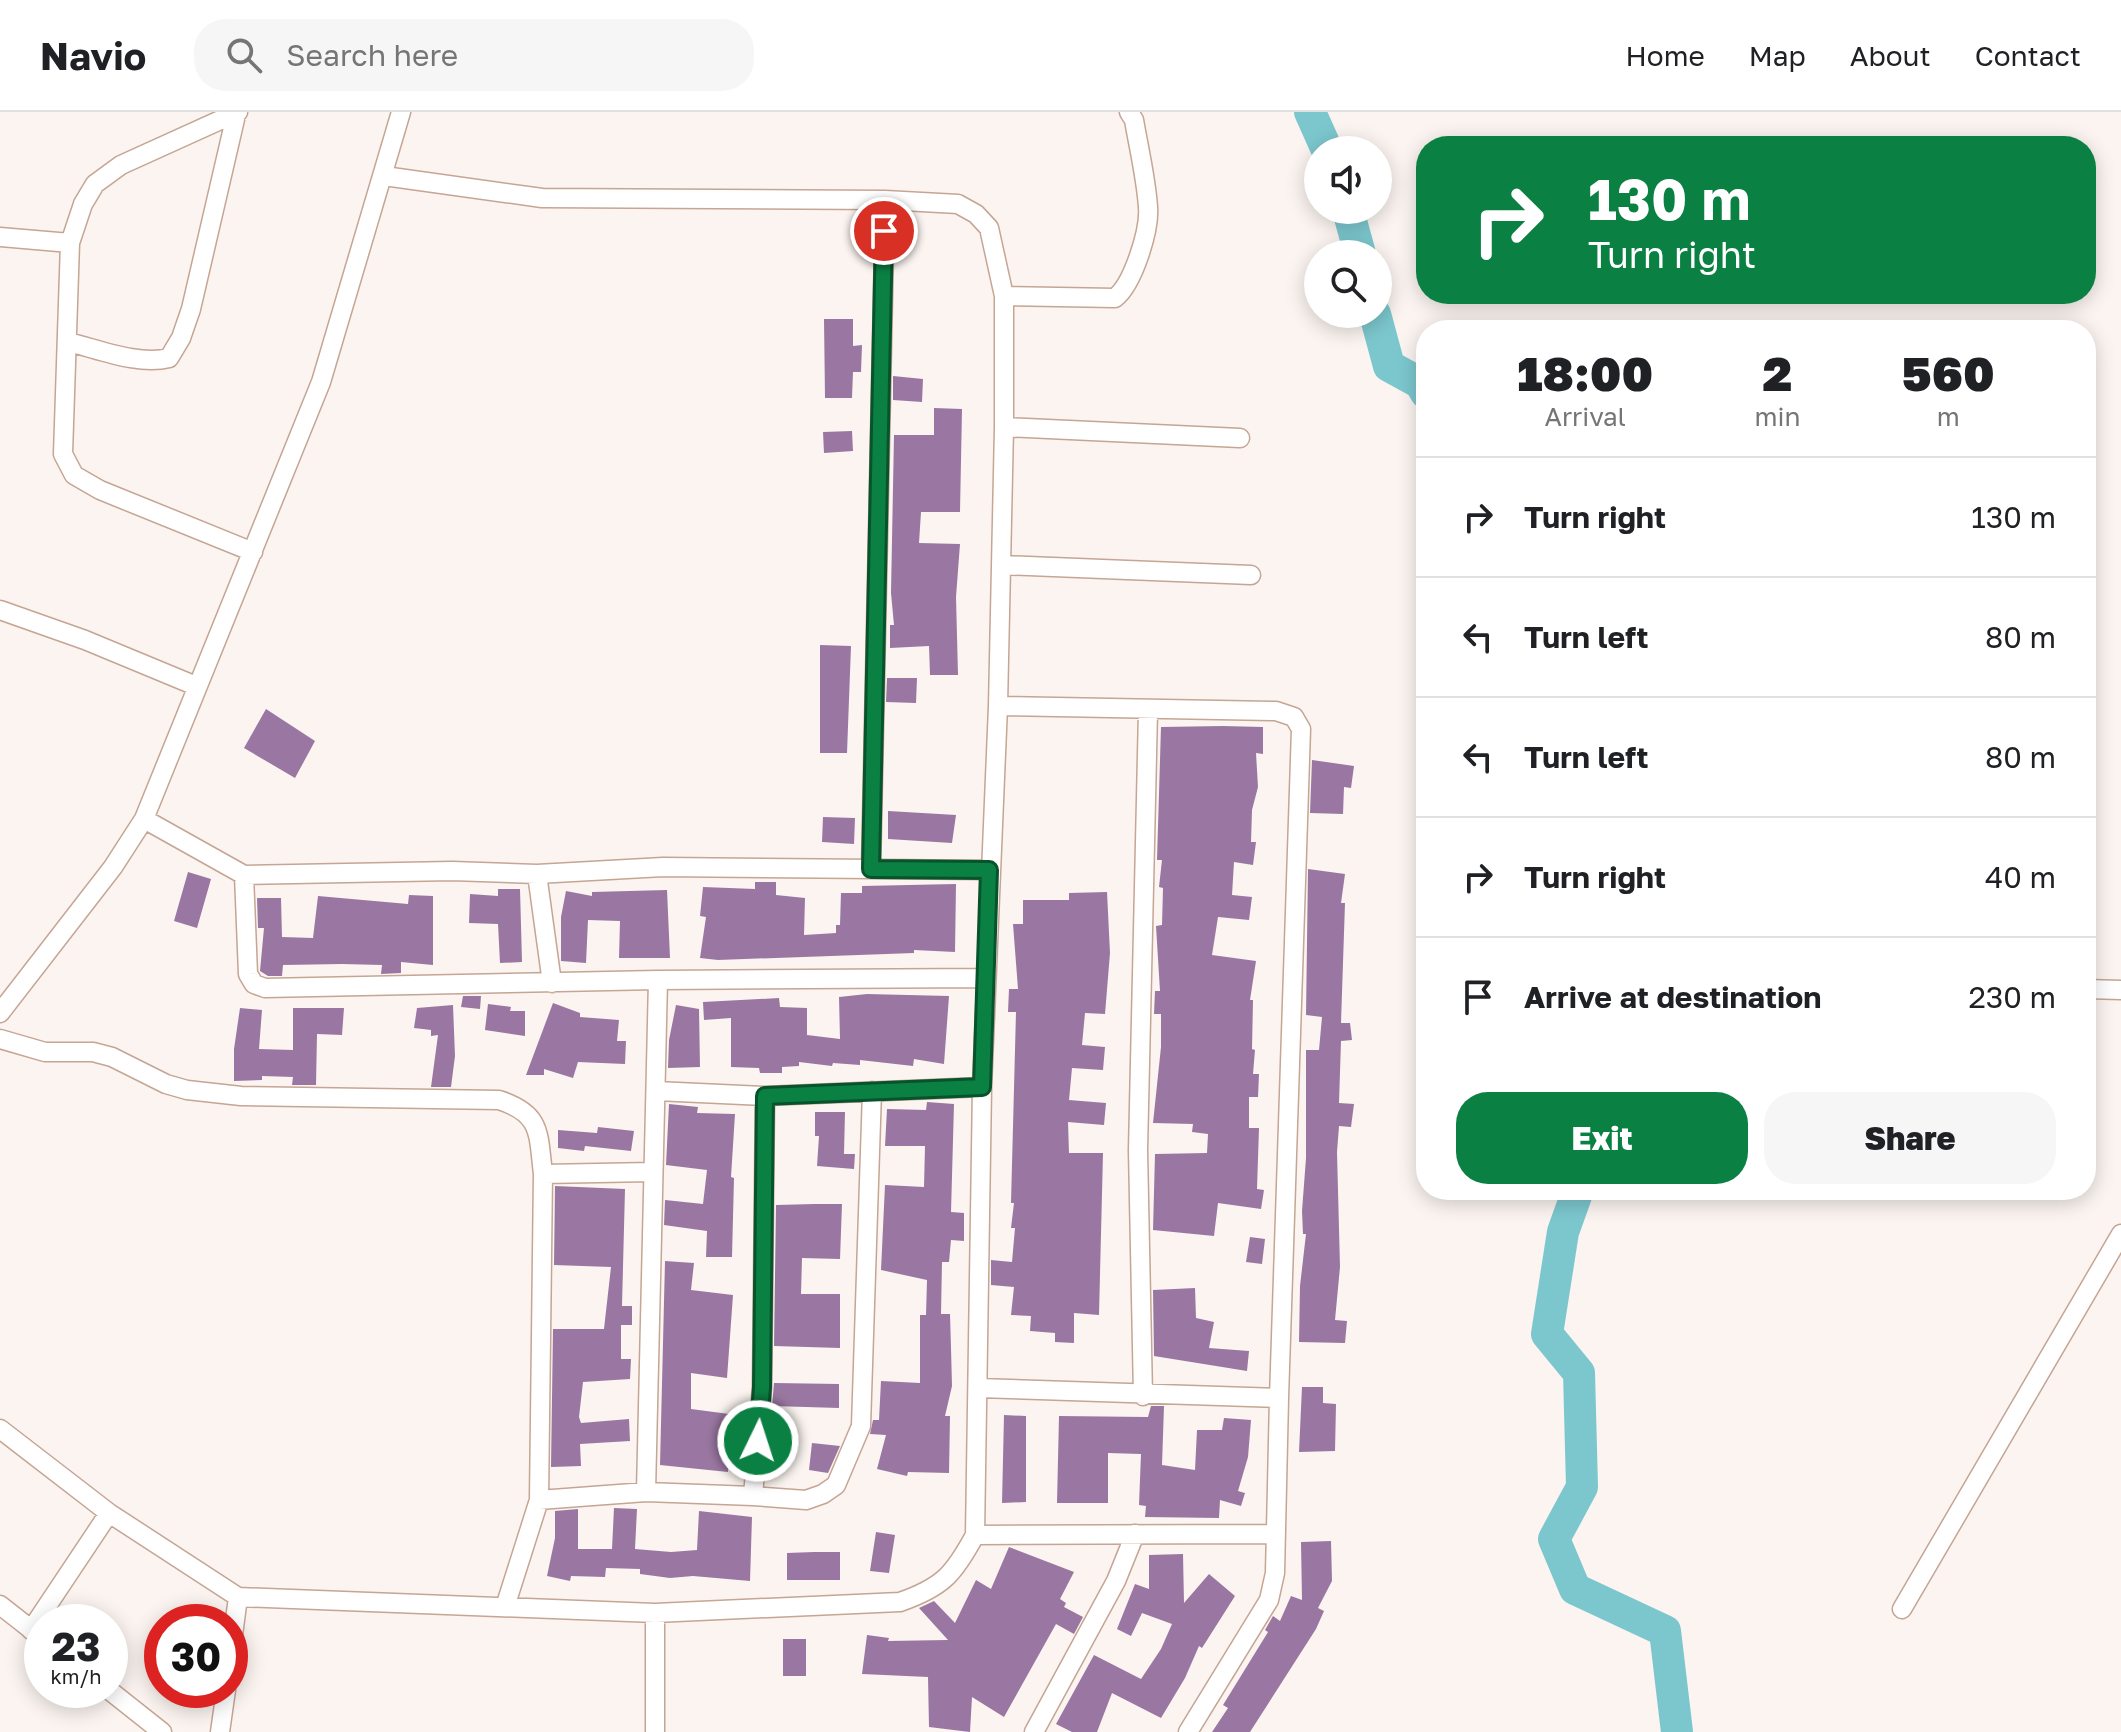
<!DOCTYPE html>
<style>
:root{--surface:#fff;--page:#f6f6f6;--text:#202124;--muted:#757577;--line:#e0e0e0;--accent:#0b8043}
body{margin:0;font-family:"Golos Text",sans-serif;background:var(--page);color:var(--text);height:100vh;display:flex;flex-direction:column;font-size:30px;white-space:nowrap}
*{box-sizing:border-box;margin:0}
p{font-size:26px;color:var(--muted)}
.icon{flex:none;width:44px;height:44px;fill:none;stroke:currentColor;stroke-width:2;stroke-linecap:round;stroke-linejoin:round}
.map{position:relative;flex:1;overflow:hidden}
.drawer{position:absolute;left:1416px;top:208px;width:680px;height:880px;display:flex;flex-direction:column;background:var(--surface);border-radius:32px;box-shadow:0 4px 20px #0003}
.drawer>*{flex:none}
.hud{position:absolute;left:1416px;top:24px;width:680px;height:168px;border-radius:32px;box-shadow:0 4px 20px #0003;background:#0b8043;color:#fff;overflow:hidden}
.controls{position:absolute;left:1304px;top:24px;display:grid;gap:16px}
.controls a{display:grid;place-items:center;width:88px;height:88px;border-radius:50%;background:var(--surface);box-shadow:0 4px 20px #0003;font-size:40px}
.speed{position:absolute;left:24px;top:1492px;display:flex;gap:16px;font-size:40px;font-weight:700;text-align:center}
.speed>*{display:grid;place-content:center;width:104px;height:104px;border-radius:50%;background:var(--surface);box-shadow:0 4px 20px #0003;line-height:1}
.speed small{font-size:20px;font-weight:400}
.speed .limit{border:12px solid #d22;background:#fff;color:#111}
.pin{position:absolute;display:grid;place-items:center;width:68px;height:68px;color:#fff;margin:-34px;border:4px solid #fff;border-radius:50%;box-shadow:0 2px 8px #0007}
.me{position:absolute;width:88px;margin:-44px;rotate:4deg;stroke-linejoin:round;filter:drop-shadow(0 0 6px #0008)}
.turn{display:flex;align-items:center;gap:28px;height:168px;padding:0 40px;font-size:36px}
.turn .icon{width:104px;height:104px;stroke-width:2.5}
.turn b{display:block;font-size:56px;line-height:68px}
.eta{display:flex;justify-content:space-evenly;align-items:center;height:136px;text-align:center}
.eta b{font-size:48px;font-weight:800;line-height:56px}
.action{display:flex;gap:16px;margin-top:auto;padding:16px 40px}
.action a{flex:1;height:92px;border-radius:32px;background:var(--accent);color:#fff;font-size:32px;font-weight:800;line-height:92px;text-align:center}
.action a+a{background:var(--page);color:var(--text)}
ul{padding:0;list-style:none}
li{display:flex;align-items:center;gap:24px;height:120px;padding:0 40px;border-top:2px solid var(--line)}
li div{flex:1}
li b{display:block;font-size:30px}
li em{font-style:normal}
header{display:flex;align-items:center;gap:48px;box-sizing:border-box;height:112px;padding:0 40px;background:var(--surface);border-bottom:2px solid var(--line)}
header strong{font-size:38px}
nav{display:flex;gap:44px;margin-inline-start:auto;font-size:28px}
.search{width:560px;height:72px;background:var(--page);display:flex;align-items:center;gap:20px;box-sizing:border-box;padding:0 28px;border-radius:32px;color:var(--muted);font-size:30px}
.map>svg:first-child{display:block}
.lines{fill:none;stroke-linecap:round;stroke-linejoin:round}
.river{stroke:#7cc7ce;stroke-width:32}
.building{fill:#9a77a2}
.minor-casing{stroke:#c5a594;stroke-width:21}
.minor{stroke:#fff;stroke-width:18}
.route-casing{stroke:#07532c;stroke-width:20}
.route{stroke:#0b8043;stroke-width:14}
</style>
<header>
<strong>Navio</strong>
<div class="search"><svg class="icon" aria-label="search" viewBox="0 0 24 24"><circle cx="10" cy="10" r="6"/><path d="M15 15l6 6"/></svg>Search here</div>
<nav><a>Home</a><a>Map</a><a>About</a><a>Contact</a></nav>
</header>
<div class="map">
<svg width="2121" height="1620" viewBox="0 0 2121 1620">
<rect width="100%" height="100%" fill="#fbf4f0"/>
<g class="lines">
<path class="river" d="M1310,0l17,38
M1348,98l12,44
M1375,202l14,52 31,17 6,10
M1578,1078l-15,42 -16,102 32,39 3,114 -28,52 21,50 90,42 12,101"/>
</g>
<path class="building" d="M824,207h29v27l9,-1 -1,27h-8l-1,26h-27z
M893,264l30,3 -1,23 -29,-2z
M934,296l28,1 -2,103h-39l-2,31 41,1 -4,53 2,78h-28l-1,-29 -39,2v-23h4l-3,-32 3,-158h40z
M852,319l1,20 -29,2 -1,-21z
M820,533l31,1 -4,107h-27z
M887,566h30l-1,25 -30,-1z
M266,597l49,32 -20,37 -51,-30z
M1223,614l40,1v27l-7,-1 2,34 -6,23 -1,32h5l-3,23 -19,-3 -2,33 20,2 -3,23 -31,-3 -6,38 44,6 -6,39h3l-1,49 3,1 -2,24h6l-1,23h-9v31h10l-2,61 7,1 -3,19 -43,-6 -4,33 -61,-6 2,-76 52,-1 1,-19 -16,-2 1,-8 -40,-1 8,-76v-33h-7l1,-23h5l-4,-65 6,-1 1,-37 -4,-1 3,-27h-5l4,-133z
M1312,648l42,6 -3,22 -7,-1 -1,27 -33,-1z
M888,699l68,4 -4,28 -64,-4z
M823,705l32,1 -1,26 -32,-2z
M1308,757l37,5 -4,29h4l-4,120h9l2,17 -11,1 -2,62 15,1 -3,23 -12,-1 -2,26 3,115 -5,53 12,1 -2,22 -46,-1 1,-56 6,-52h-3l-1,-23 4,-53v-108h13l3,-33 -16,-2z
M188,760l23,7 -14,49 -23,-7z
M755,770h21v13l29,3 -1,37 32,-2v-8h4l1,-32h21v-7l94,-2 -1,68 -41,-2v3l-196,7 -18,-2 6,-41 -6,-1 3,-29 52,2z
M498,777h22l2,73 -22,1 -2,-39 -29,-1 1,-29 28,2z
M667,778l3,68h-51l1,-37 -32,-1 -2,43 -25,-2v-44l5,-26 26,5v-4z
M1107,780l3,61 -5,61 -20,-1 -3,32 23,2 -2,23 -31,-2 -3,32 37,3 -2,22 -36,-3 1,31h34l-4,162 -25,-2v30l-19,-1v-9l-25,-2 1,-15 -20,-1 3,-28 -23,-2v-25l21,2 3,-34h-4l3,-25h-3l5,-191h-8l1,-23h9l-5,-65h10v-24h46v-7z
M409,783l24,1v69l-32,-3v11l-20,1 1,-9 -40,-1 -59,1 -1,11h-14l-8,-5 4,-43h-6l-1,-30h24l1,39 31,1 5,-42 90,8z
M867,882l82,2 -5,68 -30,-5 -1,7 -53,-6v5l-27,-2 -1,3 -33,-4v4l-17,1v6h-22l-1,-5 -28,-1v-49l-27,2 -1,-18 76,-4 1,9 27,1v27l33,4 -1,-42z
M463,884h18l-1,13 -19,-2z
M553,891l27,10v4l39,3 -2,21h9l-1,23 -47,-2 -5,16 -29,-9v6h-18z
M488,892l23,3 -1,4h15v25l-40,-6z
M453,893l2,51 -4,31h-20l7,-52 -7,1v-6l-17,-2 3,-20z
M676,893l23,4 1,58 -32,1 1,-28z
M240,896l22,2 -3,39 34,1v-42h51l-2,27 -25,-1 -1,51h-24l1,-8 -31,-1v4l-28,1v-32z
M927,990l27,2 -3,108 13,1v28l-13,-1 -2,22h-7l-1,52h9l1,34 1,38 -7,30h5l-1,57 -41,-1 -1,4 -30,-7 9,-34 -16,-1 3,-14h6l2,-39 39,2v-68h6l1,-35 -46,-10 4,-85 39,2 1,-41h-40l2,-37 39,1z
M669,992l29,3 -1,6 38,1 -4,63 3,1 -2,79h-26l1,-26 -43,-6 1,-25 38,4 4,-34 -41,-5z
M815,1000h30l-1,42h11l-1,15 -37,-3 2,-30h-4z
M598,1015l36,4 -3,20 -46,-5 -1,5 -26,-3v-18l39,3z
M555,1074l70,3 -3,117h10v19h-11v34h10l-1,20 -47,3 -4,35 2,6 48,-4 1,22 -50,3 1,22 -30,1 2,-138h51l7,-62 -57,-2z
M815,1092h27l-2,55 -38,-1 -1,36h39v54l-66,-2 2,-141z
M1250,1125l15,2 -3,25 -16,-2z
M665,1149l29,2 -3,27 42,5 -6,83 -36,-5v36l38,5 -1,58 -68,-7z
M1195,1176l1,30 18,4 -5,26 40,3 -2,20 -93,-15 -1,-66z
M774,1271l65,1v24l-67,-2z
M1302,1275h21v16l13,1 -1,47 -36,1z
M1151,1294h13l-2,59 33,5 2,-40h25l2,-12 27,2 -3,37 -10,34 7,2 -4,13 -21,-6 -1,18 -74,-1 1,-11 -7,-1 2,-51 -33,-1v50h-51l2,-87 89,1z
M1004,1303l22,1v86l-24,1z
M812,1331l28,3 -12,27 -19,-3z
M614,1396l23,1 -2,40 36,3 26,-2 2,-39 53,6 -2,64 -57,-5 -23,2 -30,-4v-5l-34,-1 -1,9 -34,-1 -1,5 -23,-5 8,-38v-27l23,-2v40h34z
M876,1420l19,3 -6,38 -19,-2z
M1331,1429l1,40 -14,27 6,3 -8,18 -66,103h-38l16,-24 -5,-3 45,-73 -3,-2 8,-14 7,5 11,-25 11,4 -1,-58z
M1009,1435l65,25 -14,27 6,4 -2,4 19,10 -9,17 -18,-10 -52,93 -32,-20 -2,35 -41,-5 -1,-50 -66,-3 5,-39 22,3 -1,3 60,-1 -29,-32 15,-7 21,22 21,-43 15,9z
M814,1440h26v28h-53v-27z
M1183,1442l1,49 25,-29 26,22 -33,52 -3,-2 -14,32 -24,40 -49,-25 -15,39h-25l-16,-8 38,-69 47,24 20,-30 11,-25 -30,-11 -11,23 -14,-7 18,-45 14,5v-34z
M783,1527h23v37h-23z"/>
<g class="lines">
<defs>
<path id="minor" d="M238,0l-117,53 -26,19 -12,20 -13,39 -7,211 11,21 26,15 153,62
M0,125l70,6
M1004,184l111,2c18,-14 35,-68 33,-91 -2,-29 -9,-58 -14,-87l-5,-8
M68,230c30,7 71,24 101,16l12,-20 10,-29 45,-194
M1004,315l236,11
M1001,453l250,10
M0,498l85,30 111,46
M144,707l100,56 208,-4 85,3 126,-7 326,3
M871,757l14,-669
M537,762l15,109
M244,763l4,99 6,10 11,4 393,-8
M2086,877l35,1
M0,901l113,-146 31,-48 177,-437 80,-270
M0,927l45,13h48l19,5 54,27 21,6 54,6 258,4c43,14 39,33 44,74l-4,326 -34,107
M656,979l109,5 217,-9
M543,1062l109,-2
M979,1276l300,10 22,-669 -7,-12 -18,-6 -278,-5
M1143,1284l-5,-246 10,-439
M0,1317l109,84 129,84 417,16 245,-11c43,-15 54,-28 75,-67l7,-448 16,-381 6,-279v-131l-15,-68 -13,-14 -18,-10 -73,-4 -343,-2 -158,-22
M646,1380l12,-512 327,-2
M753,1384l53,4 17,-6 13,-9 25,-59 11,-335
M539,1388l107,-8 107,4 9,-109 3,-291
M975,1423l300,-1
M0,1493l42,33
M1902,1497l219,-375
M31,1518l78,-117
M230,1546l8,-61
M109,1578l53,42
M220,1620l6,-42
M655,1620v-119
M1034,1620l82,-151 19,-47
M1188,1620l81,-132 6,-27 4,-175"/>
</defs>
<use href="#minor" class="minor-casing"/>
<use href="#minor" class="minor"/>
</g>
<g class="lines">
<defs>
<path id="route" d="M758,1329l4,-54 3,-291 217,-9 7,-217 -118,-1 13,-638"/>
</defs>
<use href="#route" class="route-casing"/>
<use href="#route" class="route"/>
</g>
</svg>
<div class="controls">
<a><svg class="icon" aria-label="sound" viewBox="0 0 24 24"><path d="M4 9h4l5-4v14l-5-4H4zM17 9q2 3 0 6"/></svg></a>
<a><svg class="icon" aria-label="search" viewBox="0 0 24 24"><circle cx="10" cy="10" r="6"/><path d="M15 15l6 6"/></svg></a>
</div>
<div class="speed"><div>23<small>km/h</small></div><div class="limit">30</div></div>
<div class="pin" style="left:884px;top:119px;background:#d93025"><svg class="icon" aria-label="arrive" viewBox="0 0 24 24"><path d="M6 21V4h12l-3 4 3 4H6"/></svg></div>
<svg class="me" style="left:758px;top:1329px" viewBox="-20 -20 40 40"><circle r="17" fill="#0b8043" stroke="#fff" stroke-width="3"/><path d="M0-11L8 9 0 5-8 9z" fill="#fff"/></svg>
<div class="hud">
<div class="turn"><svg class="icon" aria-label="right" viewBox="0 0 24 24"><path d="M7 20v-9h11M14 6l5 5-5 5"/></svg><div><b>130 m</b>Turn right</div></div>
</div>
<section class="drawer">
<div class="eta">
<div><b>18:00</b><p>Arrival</p></div>
<div><b>2</b><p>min</p></div>
<div><b>560</b><p>m</p></div>
</div>
<ul>
<li><svg class="icon" aria-label="right" viewBox="0 0 24 24"><path d="M7 20v-9h11M14 6l5 5-5 5"/></svg><div><b>Turn right</b></div><em>130 m</em></li>
<li><svg class="icon" aria-label="left" viewBox="0 0 24 24"><path d="M17 20v-9H6M10 6l-5 5 5 5"/></svg><div><b>Turn left</b></div><em>80 m</em></li>
<li><svg class="icon" aria-label="left" viewBox="0 0 24 24"><path d="M17 20v-9H6M10 6l-5 5 5 5"/></svg><div><b>Turn left</b></div><em>80 m</em></li>
<li><svg class="icon" aria-label="right" viewBox="0 0 24 24"><path d="M7 20v-9h11M14 6l5 5-5 5"/></svg><div><b>Turn right</b></div><em>40 m</em></li>
<li><svg class="icon" aria-label="arrive" viewBox="0 0 24 24"><path d="M6 21V4h12l-3 4 3 4H6"/></svg><div><b>Arrive at destination</b></div><em>230 m</em></li>
</ul>
<div class="action"><a>Exit</a><a>Share</a></div>
</section>
</div>
